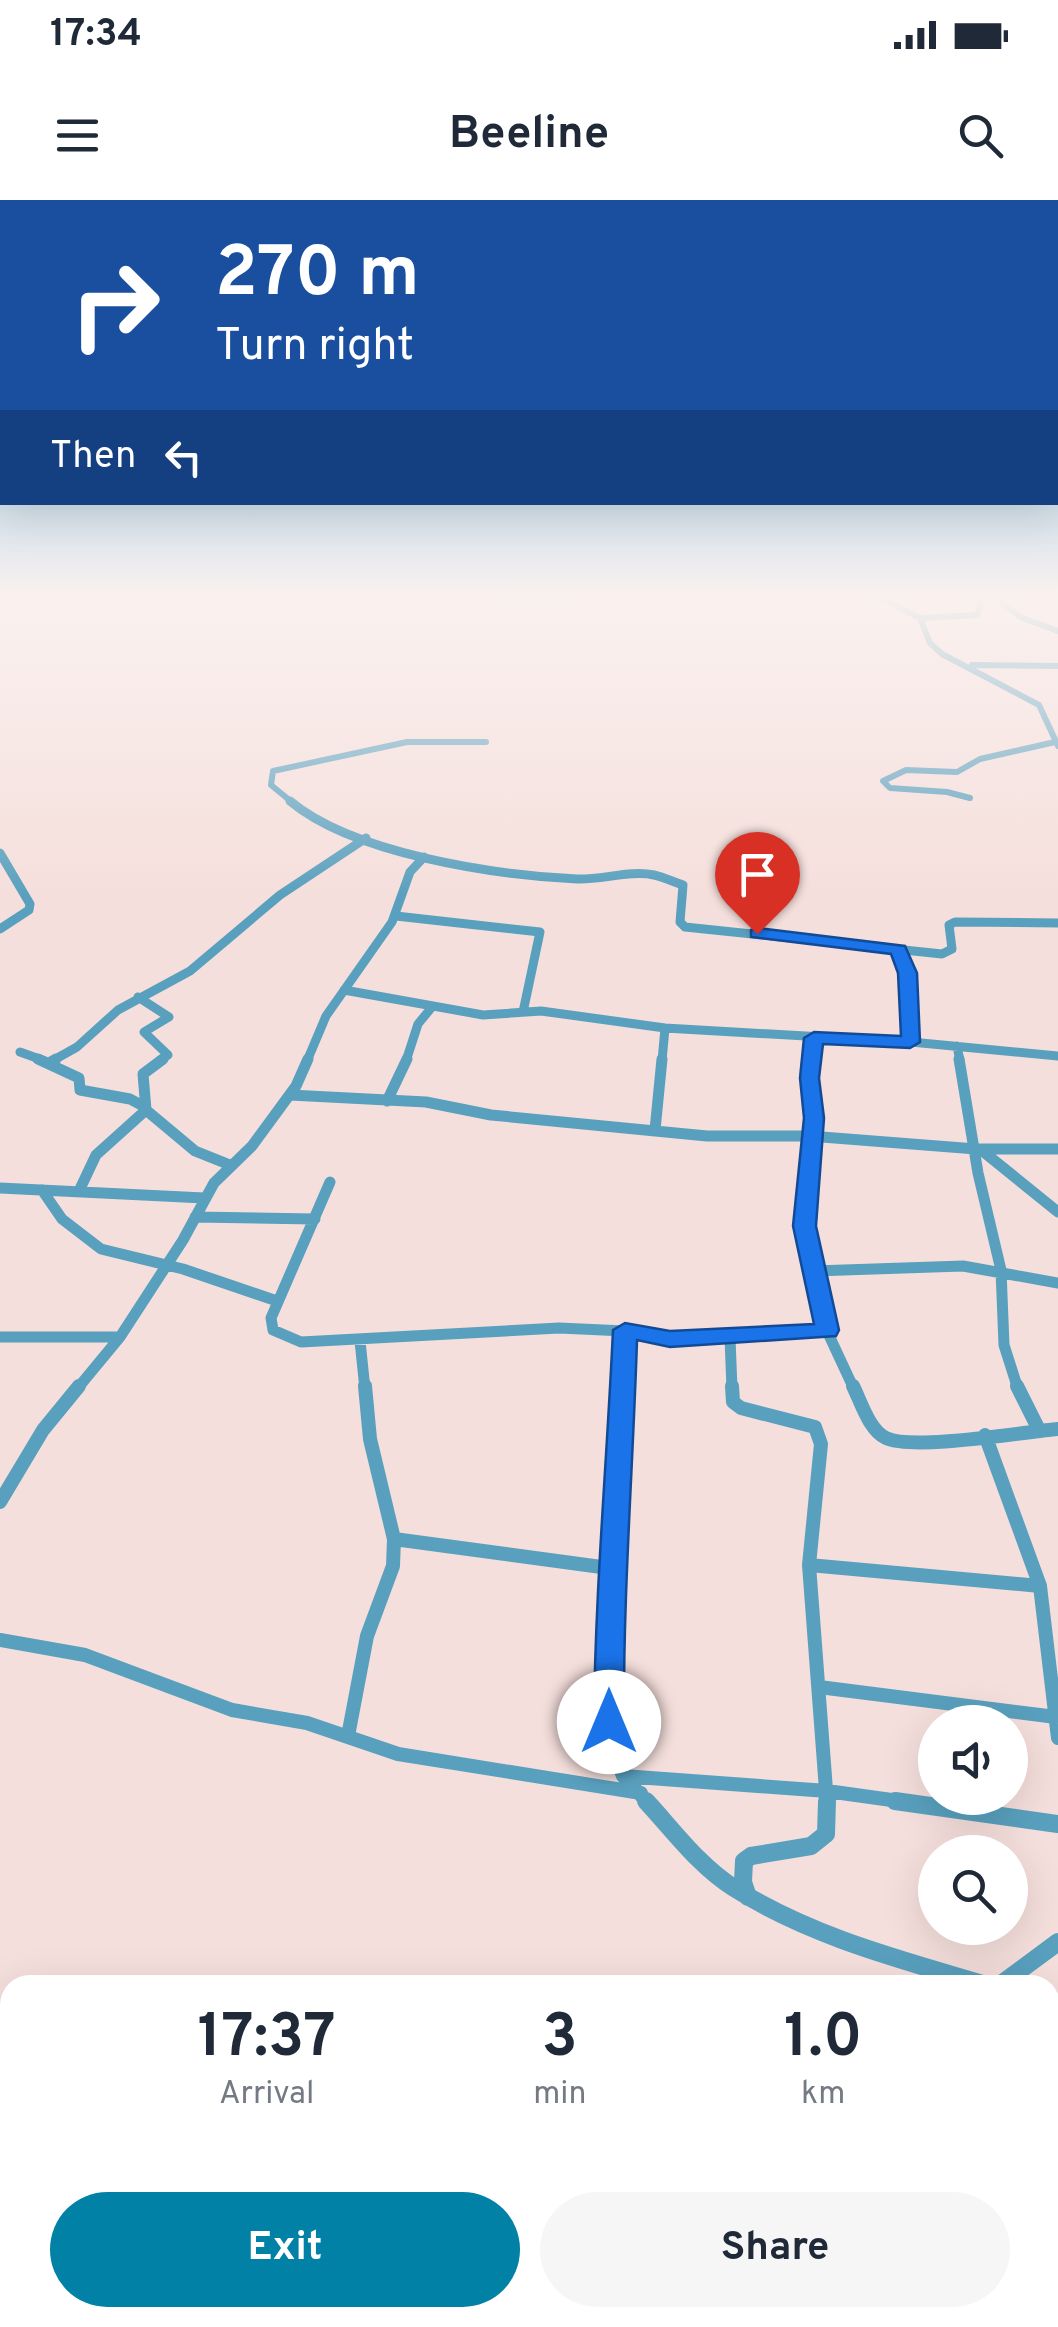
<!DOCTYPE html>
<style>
:root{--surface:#fff;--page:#f6f6f7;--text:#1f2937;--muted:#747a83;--accent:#0081a5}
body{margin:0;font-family:Overpass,sans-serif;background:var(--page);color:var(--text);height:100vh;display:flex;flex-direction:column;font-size:38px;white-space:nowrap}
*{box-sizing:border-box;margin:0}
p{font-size:32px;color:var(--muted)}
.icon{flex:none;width:55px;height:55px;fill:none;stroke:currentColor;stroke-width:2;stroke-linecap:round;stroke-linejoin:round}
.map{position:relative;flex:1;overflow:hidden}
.side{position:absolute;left:0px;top:1775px;width:1060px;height:352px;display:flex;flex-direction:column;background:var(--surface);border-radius:30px 30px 0 0;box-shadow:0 10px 40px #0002}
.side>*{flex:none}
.hud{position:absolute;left:0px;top:0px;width:1060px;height:305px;box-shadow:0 10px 40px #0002;background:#1a4fa0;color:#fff;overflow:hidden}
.tools{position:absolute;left:918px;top:1505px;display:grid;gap:20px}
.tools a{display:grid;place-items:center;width:110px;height:110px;border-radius:50%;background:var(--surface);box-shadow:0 10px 40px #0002;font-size:50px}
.pin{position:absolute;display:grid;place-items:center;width:85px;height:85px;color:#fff;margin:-102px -42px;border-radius:50% 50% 50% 0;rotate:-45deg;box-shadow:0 0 10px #0007}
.pin .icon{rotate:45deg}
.me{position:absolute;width:110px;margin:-55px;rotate:0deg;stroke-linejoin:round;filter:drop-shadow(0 0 8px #0008)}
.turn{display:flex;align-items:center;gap:35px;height:210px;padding:0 50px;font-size:45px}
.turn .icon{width:130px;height:130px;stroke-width:2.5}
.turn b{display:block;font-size:70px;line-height:85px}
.then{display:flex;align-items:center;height:95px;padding:0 50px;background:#0003;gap:20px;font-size:38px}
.eta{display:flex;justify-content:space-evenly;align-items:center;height:170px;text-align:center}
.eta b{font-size:60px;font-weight:700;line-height:70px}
.button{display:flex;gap:20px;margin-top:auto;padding:20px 50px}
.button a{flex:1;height:115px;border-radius:60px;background:var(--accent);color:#fff;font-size:40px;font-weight:700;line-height:115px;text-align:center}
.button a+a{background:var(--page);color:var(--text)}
.status{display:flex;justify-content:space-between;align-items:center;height:70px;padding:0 50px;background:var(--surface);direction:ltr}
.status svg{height:28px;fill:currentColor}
header{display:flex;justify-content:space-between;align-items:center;height:130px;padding:0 50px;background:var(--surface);font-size:45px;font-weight:700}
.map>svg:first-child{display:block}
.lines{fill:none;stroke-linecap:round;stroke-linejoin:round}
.minor-far4{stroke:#59a0be;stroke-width:6}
.minor-far3{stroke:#59a0be;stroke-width:9}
.minor-far2{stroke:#59a0be;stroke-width:11}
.minor-far1{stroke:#59a0be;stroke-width:14}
.minor{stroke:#59a0be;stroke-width:18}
.route{fill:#1a73e8;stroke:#114b97;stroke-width:2.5}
</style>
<div class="status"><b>17:34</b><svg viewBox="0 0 49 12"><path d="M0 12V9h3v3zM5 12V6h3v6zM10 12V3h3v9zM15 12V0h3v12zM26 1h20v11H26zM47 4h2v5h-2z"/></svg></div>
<header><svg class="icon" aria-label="menu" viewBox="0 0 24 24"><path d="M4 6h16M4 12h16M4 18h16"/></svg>Beeline<svg class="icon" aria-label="search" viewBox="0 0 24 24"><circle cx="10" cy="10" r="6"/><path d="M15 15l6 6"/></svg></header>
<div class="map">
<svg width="1058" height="2127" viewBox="0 0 1058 2127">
<rect width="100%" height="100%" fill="#f5dfdc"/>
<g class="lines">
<path class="minor-far4" d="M496,398h63
M881,398l39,20 10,25 12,11 97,51 19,41
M997,398l23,19 38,14
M920,418l57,-3 4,-14 -6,-3
M972,465l86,1
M970,598l-23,-6 -57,-4 -7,-7 23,-11 51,2 23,-13 75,-17
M293,603l-22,-18 2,-14 134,-29h79"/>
<path class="minor-far3" d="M290,601c63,53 205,74 287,78 24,1 54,-9 77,-4 9,2 20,7 29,10l-3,37 5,5 257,27 10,-5 -3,-24 6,-3 103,1
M0,653l30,51 -1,6 -29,19
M396,716l144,16 -17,80
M898,750l9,23 4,69
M344,790l139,25 58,-4 124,17 246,14 147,14
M138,797l31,20 -25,15 24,23 -9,6
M957,846l3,15
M20,852l25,9
M52,861l25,-14 41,-37 72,-39 90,-76 86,-57
M307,861l19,-45 66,-94 18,-50 14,-15
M406,861l12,-37 14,-17
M662,861l3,-33
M811,861l3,-23"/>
<path class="minor-far2" d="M38,859l41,19 1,12 50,9 15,8
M163,859l-20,15 3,36 49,41 35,14
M812,859l-3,23 5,36 -9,108 22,105 27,58
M959,859l19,114 23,97 3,75 14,44
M51,862l5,-3
M290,895l136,7 65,13 216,21h102l167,13h82
M387,901l20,-42
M655,930l7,-71
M980,949l78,63
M330,982l-59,136 2,12 28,12 258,-14 66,3 45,8 157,-8
M0,988l204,10
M42,990l20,29 39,30 82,20 94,32
M79,991l17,-36 50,-45
M195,1017l120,2
M814,1071l149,-5 95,17
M0,1137h120
M730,1138l2,51
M360,1141l5,48
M77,1189l43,-52 63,-97 31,-57 38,-37 44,-60 12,-27
M622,1189l3,-58"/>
<path class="minor-far1" d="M622,1186l-13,353 14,37 25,27
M732,1186l1,16 8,6 74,19 6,17 -12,121 18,238
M853,1186c8,16 16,44 33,52 28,13 137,-6 172,-9
M1017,1186l22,44
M985,1235l55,151 18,152
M0,1302l43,-72 36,-44
M394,1339l222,30
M809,1365l231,21
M0,1440l85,15 147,55 75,13 91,31 243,39
M819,1487l237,30
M348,1536l19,-100 26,-70 1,-27 -24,-100 -5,-53
M623,1576l204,15 86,12"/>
<path class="minor" d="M646,1601c27,29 53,65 88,87 78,49 165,71 252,97
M895,1601l163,23
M748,1697l-5,-15 1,-21 7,-5 60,-10 15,-12 1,-33
M1000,1785l58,-43
M1050,1810l8,3"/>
</g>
<linearGradient id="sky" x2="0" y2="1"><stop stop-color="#56b0e1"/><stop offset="0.57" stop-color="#faf1ef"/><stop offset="1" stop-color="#faf1ef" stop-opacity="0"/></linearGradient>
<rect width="1058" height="696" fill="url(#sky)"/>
<path class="route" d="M757,728l148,18 12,27 3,69 -10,6 -87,-4 -4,34 5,40 -8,108 23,104 -3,6 -166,11 -33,-7c-4,127 -14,255 -13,382l-4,8 -11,4 -11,-4 -4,-8c1,-131 13,-261 19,-392l12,-7 45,8 144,-7 -21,-98 11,-108 -4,-40 4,-40 10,-6 87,4 -3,-63 -7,-19 -140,-17v-7z"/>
</svg>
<div class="tools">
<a><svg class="icon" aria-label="sound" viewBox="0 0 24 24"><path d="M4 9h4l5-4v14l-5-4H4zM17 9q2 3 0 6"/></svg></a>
<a><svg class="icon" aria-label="search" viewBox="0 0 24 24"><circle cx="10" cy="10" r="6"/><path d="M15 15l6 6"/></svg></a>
</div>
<div class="pin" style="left:757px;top:734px;background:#d93025"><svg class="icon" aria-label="arrive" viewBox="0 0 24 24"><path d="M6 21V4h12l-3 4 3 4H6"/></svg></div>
<svg class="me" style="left:609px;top:1522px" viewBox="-20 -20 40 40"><circle r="19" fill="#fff"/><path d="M0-13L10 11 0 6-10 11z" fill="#1a73e8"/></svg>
<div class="hud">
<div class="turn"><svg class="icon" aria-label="right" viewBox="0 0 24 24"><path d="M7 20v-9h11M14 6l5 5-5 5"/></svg><div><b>270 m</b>Turn right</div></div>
<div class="then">Then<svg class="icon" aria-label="left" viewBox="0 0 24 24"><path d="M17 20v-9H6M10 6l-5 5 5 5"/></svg></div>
</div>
<section class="side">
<div class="eta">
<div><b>17:37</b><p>Arrival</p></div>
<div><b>3</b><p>min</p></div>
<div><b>1.0</b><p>km</p></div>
</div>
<div class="button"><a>Exit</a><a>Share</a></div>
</section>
</div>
